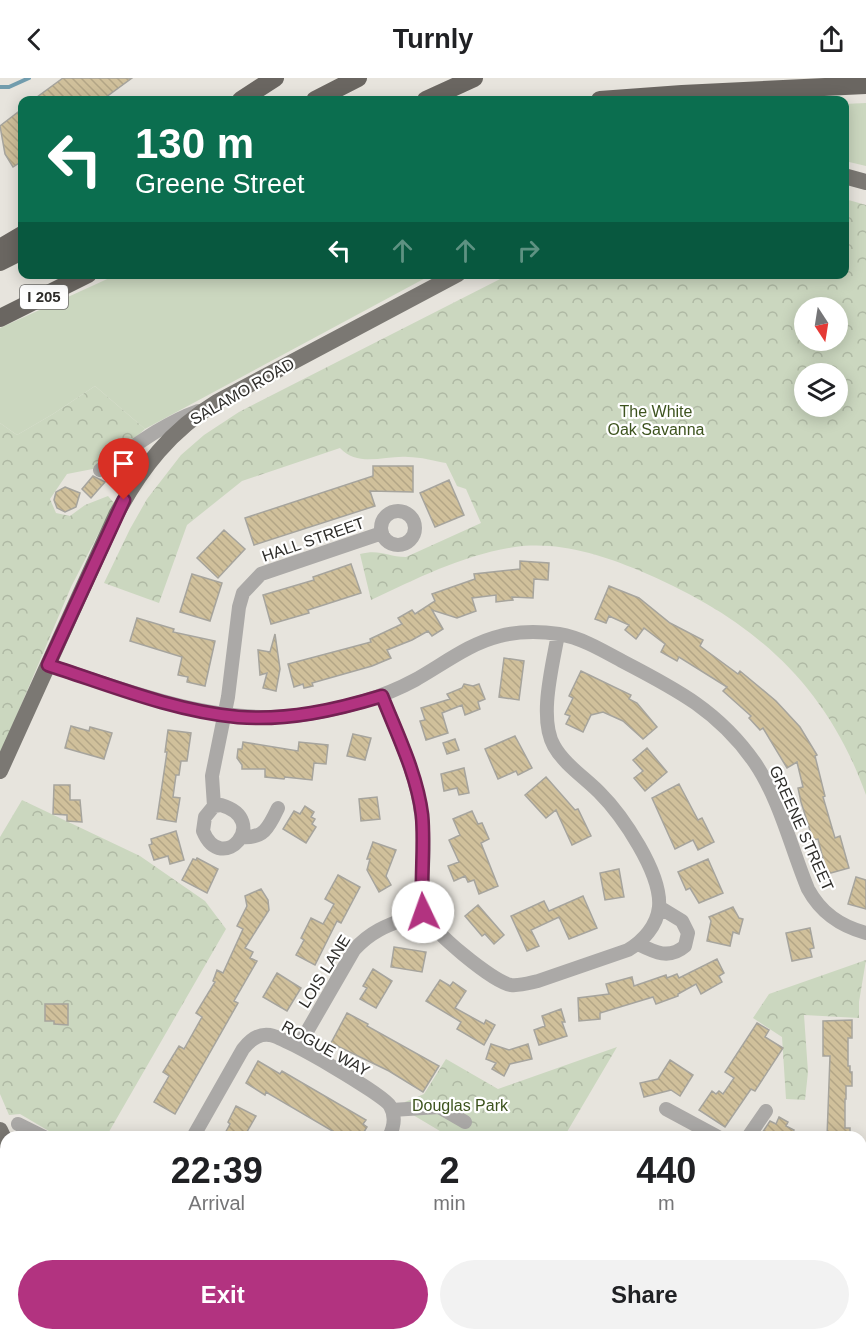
<!DOCTYPE html>
<style>
:root{--surface:#fff;--page:#f2f2f2;--text:#202124;--muted:#757577;--accent:#b23380}
body{margin:0;font-family:Helvetica,sans-serif;background:var(--page);color:var(--text);height:100vh;display:flex;flex-direction:column;font-size:22px;white-space:nowrap}
*{box-sizing:border-box;margin:0}
p{font-size:20px;color:var(--muted)}
.icon{flex:none;width:33px;height:33px;fill:none;stroke:currentColor;stroke-width:2;stroke-linecap:round;stroke-linejoin:round}
.map{position:relative;flex:1;overflow:hidden}
.details{position:absolute;left:0px;top:1053px;width:867px;height:210px;display:flex;flex-direction:column;background:var(--surface);border-radius:18px 18px 0 0;box-shadow:0 3px 15px #0003}
.details>*{flex:none}
.banner{position:absolute;left:18px;top:18px;width:831px;height:183px;border-radius:12px;box-shadow:0 3px 15px #0003;background:#0b6e4f;color:#fff;overflow:hidden}
.needle{width:39px;rotate:168deg}
.tools{position:absolute;left:794px;top:219px;display:grid;gap:12px}
.tools a{display:grid;place-items:center;width:54px;height:54px;border-radius:50%;background:var(--surface);box-shadow:0 3px 15px #0003;font-size:30px}
.pin{position:absolute;display:grid;place-items:center;width:51px;height:51px;color:#fff;margin:-62px -26px;border-radius:50% 50% 50% 0;rotate:-45deg;box-shadow:0 0 6px #0007}
.pin .icon{rotate:45deg}
.me{position:absolute;width:66px;margin:-33px;rotate:357deg;stroke-linejoin:round;filter:drop-shadow(0 0 4px #0008)}
.turn{display:flex;align-items:center;gap:21px;height:126px;padding:0 18px;font-size:27px}
.turn .icon{width:78px;height:78px;stroke-width:2.5}
.turn b{display:block;font-size:42px;line-height:51px}
.lanes{display:flex;align-items:center;height:57px;padding:0 18px;background:#0003;justify-content:center;gap:30px;direction:ltr}
.lanes .off{opacity:.35}
.eta{display:flex;justify-content:space-evenly;align-items:center;height:102px;text-align:center}
.eta b{font-size:36px;font-weight:700;line-height:42px}
.button{display:flex;gap:12px;margin-top:auto;padding:12px 18px}
.button a{flex:1;height:69px;border-radius:36px;background:var(--accent);color:#fff;font-size:24px;font-weight:700;line-height:69px;text-align:center}
.button a+a{background:var(--page);color:var(--text)}
header{display:flex;justify-content:space-between;align-items:center;height:78px;padding:0 18px;background:var(--surface);font-size:27px;font-weight:700}
.map>svg:first-child{display:block}
.grass{fill:#cbd7bf}
.forest{fill:url(#forest-crowns);fill-rule:evenodd}
.lines{fill:none;stroke-linecap:round;stroke-linejoin:round}
.stream{stroke:#719cad;stroke-width:4}
.building{fill:url(#building-back-hatch);stroke:#a6a49d;stroke-width:1.5}
.minor{stroke:#aba9a7;stroke-width:14}
.major{stroke:#7b7873;stroke-width:16}
.highway{stroke:#6a6661;stroke-width:18}
.route-casing{stroke:#742153;stroke-width:15}
.route{stroke:#b23380;stroke-width:10}
.labels{text-anchor:middle;stroke-width:4.5;stroke-linejoin:round;paint-order:stroke}
.shield{fill:#fff;stroke:#6d6c6a;stroke-width:1.5}
.shield-label{font-size:15px;font-weight:bold;fill:#2e2d2a}
.street-label{font-size:16px;fill:#2e2d2a;stroke:#fff}
.park-label{font-size:16px;fill:#3d531e;stroke:#fff}
</style>
<header><svg class="icon" aria-label="back" viewBox="0 0 24 24"><path d="M15 5l-7 7 7 7"/></svg>Turnly<svg class="icon" aria-label="share" viewBox="0 0 24 24"><path d="M12 15V3M7 8l5-5 5 5M5 13v7h14v-7"/></svg></header>
<div class="map">
<svg width="866" height="1263" viewBox="0 0 866 1263">
<defs>
<pattern id="forest-crowns" width="20" height="18" patternUnits="userSpaceOnUse" patternTransform="scale(1.5)"><rect width="20" height="18" fill="#cbd7bf"/><path d="M2 6a3 3 0 1 1 6 0M12 15a3 3 0 1 1 6 0" fill="none" stroke="#afb9a4"/></pattern>
<pattern id="building-back-hatch" width="6" height="6" patternUnits="userSpaceOnUse" patternTransform="scale(1.5)"><rect width="6" height="6" fill="#d0c09b"/><path d="M-1 5l2 2M0 0l6 6M5-1l2 2" fill="none" stroke="#b3a586"/></pattern>
</defs>
<rect width="100%" height="100%" fill="#e7e4dd"/>
<path class="grass" d="M866,25v63l-21,-5 -1,-57z
M116,197h315l-286,154 -50,-43 -42,28 -36,21 -17,-12v-95z"/>
<path class="forest" d="M845,121l21,6v590c-41,-115 -118,-179 -228,-225 -38,-16 -82,-29 -123,-23 -52,8 -97,31 -144,53l-11,-46c21,-5 27,3 46,3l75,-34 -15,-34 -9,-3 -11,-23c-12,-2 -25,-6 -38,-6 -22,-2 -50,11 -68,-9l-98,33 -55,44 -28,78 -55,-20 26,-54 17,-30 34,-44 23,-20 35,-23 269,-137 336,-1zM804,230h33v32h-33zM804,296h33v32h-33z
M95,308l50,43 -42,38 -36,7 -17,25 6,14 14,3 15,-11 23,-9 6,7 -43,84 -71,168v-332l17,12 36,-21z
M22,722l118,56 65,45 21,28 -120,208h-47l-39,-23 -11,1 -9,-21v-257z
M866,882l-7,42v16l-55,-3 4,57 -3,28 -19,-1 -4,-62 -29,-19 16,-24z
M617,969l-53,90h-114l-42,-25 -3,-10 19,-8 22,-35 52,30z"/>
<g class="lines">
<path class="stream" d="M0,9h9l20,-9"/>
</g>
<path class="building" d="M63,0h69l-30,22h-69z
M22,31v52l-9,6 -8,-13 -5,-28z
M373,388h40v26l-43,-1 5,15 -121,39 -9,-27 128,-42z
M93,398l12,6 -14,16 -9,-9z
M449,402l15,35 -29,12 -15,-34z
M65,409l15,6 -4,14 -11,5 -8,-4 -3,-8 2,-8z
M224,452l21,19 -27,29 -21,-20z
M520,483l29,2 -1,17 -14,-1 -1,19 -21,-1 1,3 -17,2v-7l-24,3 4,13 -19,7 -25,-8 11,19 -11,7 -4,-5 -16,9 -25,10 4,8 -19,8 -60,17 1,3 -9,2 -1,-4 -9,3 -6,-23 83,-22 -1,-3 32,-15 -4,-6 14,-8 3,4 20,-13 -3,-7 43,-15 -1,-5 46,-5z
M351,486l10,29 -53,17 1,3 -38,11 -8,-29 51,-15 -1,-3z
M192,496l30,9 -12,38 -30,-9z
M609,508l30,12 31,25 33,17 -3,6 38,28 2,-3 36,30 24,26 17,28 -2,1 10,40 -2,1 12,41 5,-2 9,32 -22,6 -9,-35 -5,1 -12,-38 -3,-14 5,-1 -6,-25 -10,6 -24,-40 -3,2 -11,-12 2,-2 -28,-25 4,-4 -48,-30 -2,4 -16,-9 4,-8 -21,-16 -8,11 -11,-9 4,-5 -20,-9 -3,7 -11,-4z
M137,540l37,11 -1,3 42,9 -10,45 -18,-4 1,-5 -10,-2 4,-18 -52,-16z
M275,556l5,35 -4,22 -13,-3 4,-15 -7,2 -2,-25 12,2z
M504,580l20,3 -5,39 -20,-3z
M581,593l50,24 -2,4 8,4 20,24 -14,12 -20,-18 -20,-9 -12,3 -8,17 -17,-8 4,-8 -5,-2 8,-16 -4,-2z
M464,606l9,2 6,-2 6,15 -7,3 2,7 -15,6 -3,-10 -20,8 6,20 -22,7 -6,-19 5,-1 -4,-12 29,-9 -3,-5 15,-6z
M71,648l18,5 1,-4 22,6 -8,26 -39,-11z
M168,652l23,3 -4,28h-6l-2,14h-3l-3,22 7,1 -4,24 -19,-3 10,-67h-2z
M353,656l18,4 -6,22 -18,-4z
M515,658l17,32 -14,7 -2,-4 -18,8 -13,-30z
M455,661l4,11 -12,4 -4,-11z
M243,664l55,9 1,-9 29,3 -2,19 -12,-1 -2,17 -27,-3 -1,2 -19,-2v-8h-23v-4l-5,-7 1,-9h4z
M647,670l20,24 -22,19 -11,-13 9,-7 -10,-11z
M464,690l5,25 -10,2 -2,-7 -13,3 -3,-17z
M546,699l29,33 3,-1 13,27 -19,9 -16,-35 -10,8 -21,-23z
M679,706l19,36 4,-2 12,24 -16,8 -5,-10 -18,9 -23,-51z
M54,707h16v15h10l2,22 -15,-1v-6l-14,-1z
M377,719l3,22 -19,2 -2,-22z
M305,728l9,6 -3,5 4,2 -3,5 4,3 -10,16 -23,-14 11,-18 6,3z
M472,733l6,13 4,-1 7,16 -8,4 17,43 -19,8 -5,-14 -6,2 -3,-6 -11,5 -6,-15 11,-4 -10,-22 11,-5 -7,-16z
M176,753l8,29 -14,4 -2,-8 -14,4 -5,-15 3,-1 -1,-5z
M373,764l23,8 -10,26 5,9 -12,7 -12,-22 3,-11h-3z
M197,780l21,11 -11,24 -25,-13 11,-21 3,1z
M708,781l15,34 -24,10 -9,-15 -4,2 -8,-18z
M619,791l5,28 -19,3 -5,-27z
M338,797l22,12 -19,36 -4,-2 -22,44 -19,-10 8,-15 -3,-2 10,-20 12,6 11,-20 -9,-5z
M856,799l10,3v29l-18,-5z
M261,811l7,11 1,10 -24,38 8,4 -3,6 7,3 -23,40 4,2 -63,111 -21,-12 15,-26 -6,-4 16,-26 5,3 18,-32 -6,-4 19,-31 -2,-1 4,-11 6,3 20,-44 -6,-3 10,-20 -2,-10z
M583,818l14,32 -28,11 -10,-22 -28,13 8,16 -12,5 -16,-35 33,-15 5,10z
M478,827l26,30 -10,9 -9,-10 -3,2 -17,-20z
M733,829l6,11 4,1 -4,15 -6,-2 -3,14 -23,-5 4,-20 -2,-4z
M810,850l4,20 -4,1 2,8 -20,4 -6,-28z
M394,869l32,5 -4,20 -31,-5z
M717,881l7,14 -5,3 3,6 -21,12 -5,-10 -18,10v2l-22,8 -3,-7 -53,16v6l-21,2 -1,-23 31,-4 -3,-10 26,-7 2,9 32,-11 1,3 10,-4 2,4z
M373,891l19,12 -16,27 -16,-9 7,-11 -4,-2z
M277,895l24,15 -14,23 -24,-14z
M440,902l10,6 3,-4 13,9 -11,17 29,16 2,-4 9,5 -11,20 -27,-16 4,-7 -35,-21z
M45,926h23v21l-14,-1v-3h-9z
M561,931l4,13h-3l5,14 -28,9 -5,-15 11,-4 -3,-10z
M347,935l21,11 -1,2 72,40 -16,26 -34,-21 -58,-28z
M852,942v18h-4v28h2v6h2v14h-6v13h-1v29h5v9h-23l3,-81h-7v-35z
M757,945l12,7 -4,7 18,11 -28,43 -4,-2 -26,38 -26,-17 13,-19 4,3 3,-3 4,3 11,-16 -9,-6z
M491,966l18,6 19,-6 4,15 -22,5 -6,12 -12,-7 4,-6 -10,-4z
M670,982l23,15 -13,21 -9,-6 -27,7 -4,-14 18,-4z
M258,983l22,13 2,-3 84,49 -3,4 4,3 -6,10h-27l2,-4 -70,-41 -1,3 -19,-12z
M236,1028l20,10 -12,21h-21l7,-13 -2,-2z
M779,1039l9,5 -2,4 8,4 -4,7h-21l-7,-4 8,-12 6,3z"/>
<g class="lines">
<path class="minor" d="M100,392c32,-22 62,-46 98,-59
M381 450a17 17 0 1 1 34 0a17 17 0 1 1-34 0Z
M48,587c82,26 166,61 254,50 39,-6 78,-16 113,-35 27,-15 55,-37 85,-44 19,-5 40,-5 59,-2 23,4 43,16 63,27 54,28 97,50 133,102 25,37 36,85 53,126 13,24 32,37 58,44
M382,618c15,38 34,76 39,117 3,18 3,36 2,55 -1,14 -5,32 1,45 6,17 69,69 87,72 9,1 18,-2 27,-4l90,-31c15,-9 29,-24 31,-43 3,-34 -37,-92 -60,-115 -15,-15 -35,-28 -45,-46 -16,-28 -1,-82 4,-112
M221,727c51,15 1,72 -18,26l2,-14 9,-11z
M214,728l-2,-30 16,-79 11,-90 4,-14 18,-19 121,-41
M241,759c23,2 28,-10 37,-29
M638,866c16,8 31,16 47,2l3,-13 -6,-12 -23,-14
M298,969l56,-97c20,-23 42,-27 69,-38
M666,1031l52,28
M392,1032l47,-3 26,15
M18,1046l26,13
M193,1059l50,-88c7,-9 16,-16 27,-14 15,2 114,60 120,71 6,10 4,21 -1,31
M748,1059l18,-26
M866,1121l-3,31 3,27
M861,1212l5,-2
M0,1239l6,-2
M383,1257l11,6
M254,1263l3,-6
M462,1263l3,-6
M624,1263l4,-6"/>
<path class="major" d="M844,98l22,6
M0,693l116,-256c25,-47 55,-85 101,-113l241,-128
M0,1052l6,13
M0,1091l6,14
M73,1257l3,6
M91,1257l2,6"/>
<path class="highway" d="M241,22l34,-22
M315,22l43,-22
M426,22l48,-22
M600,22l82,-6 184,-9
M0,170l22,-13
M0,184l22,-11
M0,240l88,-44"/>
</g>
<g class="lines">
<defs>
<path id="route" d="M124,422l-76,165c62,20 125,46 190,52 49,4 98,-7 144,-21 15,38 35,78 40,119 3,32 -2,65 1,97"/>
</defs>
<use href="#route" class="route-casing"/>
<use href="#route" class="route"/>
</g>
<g class="labels">
<rect class="shield" x="20" y="207" width="48" height="24" rx="4.5"/>
<g class="shield-label">
<text x="44" y="224">I 205</text>
</g>
<g class="street-label">
<text transform="translate(242 313) rotate(-30)" y="6">SALAMO ROAD</text>
<text transform="translate(313 461) rotate(-19)" y="6">HALL STREET</text>
<text transform="translate(802 750) rotate(66)" y="6">GREENE STREET</text>
<text transform="translate(324 893) rotate(-58)" y="6">LOIS LANE</text>
<text transform="translate(326 970) rotate(29)" y="6">ROGUE WAY</text>
</g>
<g class="park-label">
<text x="656" y="339">The White<tspan x="656" dy="18">Oak Savanna</tspan></text>
<text x="460" y="1033">Douglas Park</text>
</g>
</g>
</svg>
<div class="tools">
<a><svg class="needle" viewBox="-14 -14 28 28"><path d="M0-13l5 13h-10z" fill="#e53935"/><path d="M0 13l5-13h-10z" fill="#757577"/></svg></a>
<a><svg class="icon" aria-label="layers" viewBox="0 0 24 24"><path d="M12 4l9 5-9 5-9-5zM3 14l9 5 9-5"/></svg></a>
</div>
<div class="pin" style="left:124px;top:422px;background:#d93025"><svg class="icon" aria-label="arrive" viewBox="0 0 24 24"><path d="M6 21V4h12l-3 4 3 4H6"/></svg></div>
<svg class="me" style="left:423px;top:834px" viewBox="-20 -20 40 40"><circle r="19" fill="#fff"/><path d="M0-13L10 11 0 6-10 11z" fill="#b23380"/></svg>
<div class="banner">
<div class="turn"><svg class="icon" aria-label="left" viewBox="0 0 24 24"><path d="M17 20v-9H6M10 6l-5 5 5 5"/></svg><div><b>130 m</b>Greene Street</div></div>
<div class="lanes"><svg class="icon" aria-label="left" viewBox="0 0 24 24"><path d="M17 20v-9H6M10 6l-5 5 5 5"/></svg><svg class="icon off" aria-label="ahead" viewBox="0 0 24 24"><path d="M12 20V5M6 11l6-6 6 6"/></svg><svg class="icon off" aria-label="ahead" viewBox="0 0 24 24"><path d="M12 20V5M6 11l6-6 6 6"/></svg><svg class="icon off" aria-label="right" viewBox="0 0 24 24"><path d="M7 20v-9h11M14 6l5 5-5 5"/></svg></div>
</div>
<section class="details">
<div class="eta">
<div><b>22:39</b><p>Arrival</p></div>
<div><b>2</b><p>min</p></div>
<div><b>440</b><p>m</p></div>
</div>
<div class="button"><a>Exit</a><a>Share</a></div>
</section>
</div>
